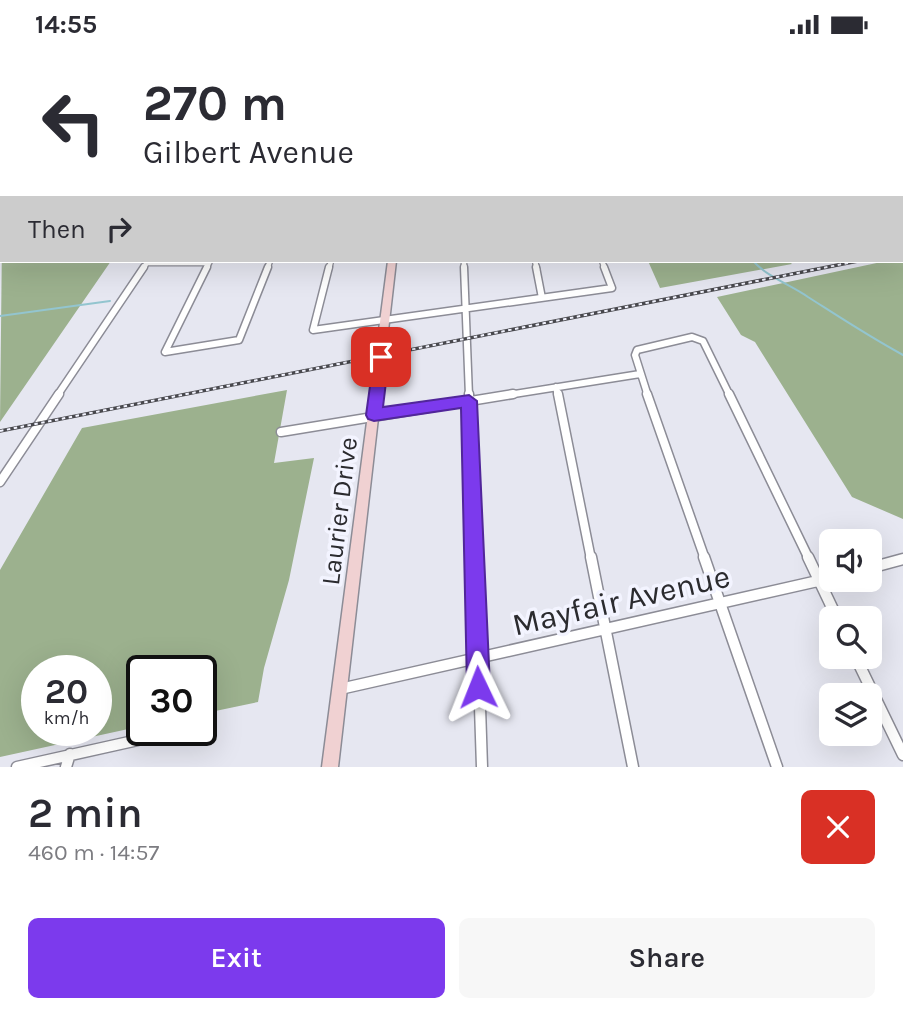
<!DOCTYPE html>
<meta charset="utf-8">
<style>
:root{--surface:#fff;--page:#f7f7f7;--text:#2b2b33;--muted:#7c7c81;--accent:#7c3aed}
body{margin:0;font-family:Karla,sans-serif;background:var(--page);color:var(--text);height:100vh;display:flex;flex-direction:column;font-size:26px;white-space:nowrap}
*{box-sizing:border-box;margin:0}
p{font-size:23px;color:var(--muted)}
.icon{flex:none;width:38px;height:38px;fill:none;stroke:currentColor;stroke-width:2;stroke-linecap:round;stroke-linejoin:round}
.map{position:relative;height:718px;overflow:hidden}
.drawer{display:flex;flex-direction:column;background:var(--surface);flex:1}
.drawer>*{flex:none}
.hud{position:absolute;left:0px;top:0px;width:903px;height:214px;box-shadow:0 7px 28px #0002;background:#fff;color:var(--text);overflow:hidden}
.fabs{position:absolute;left:819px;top:480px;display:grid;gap:14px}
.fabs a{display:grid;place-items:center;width:63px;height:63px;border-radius:10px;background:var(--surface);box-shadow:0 7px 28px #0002;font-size:35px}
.speed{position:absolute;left:21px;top:606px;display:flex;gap:14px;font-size:35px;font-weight:700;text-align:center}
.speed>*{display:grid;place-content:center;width:91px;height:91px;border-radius:50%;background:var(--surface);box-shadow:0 7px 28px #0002;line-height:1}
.speed small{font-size:18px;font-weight:400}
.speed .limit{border:4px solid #111;border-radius:10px;background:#fff;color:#111}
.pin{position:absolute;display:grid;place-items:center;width:60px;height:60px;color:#fff;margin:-30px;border-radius:14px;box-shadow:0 4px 10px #0006}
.me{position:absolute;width:77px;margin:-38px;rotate:358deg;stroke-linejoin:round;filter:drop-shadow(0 0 5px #0008)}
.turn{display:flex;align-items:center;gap:24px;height:147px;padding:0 28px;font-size:32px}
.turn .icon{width:91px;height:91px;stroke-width:2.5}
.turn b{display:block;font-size:49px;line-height:60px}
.then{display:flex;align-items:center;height:66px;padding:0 28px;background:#0003;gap:14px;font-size:26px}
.round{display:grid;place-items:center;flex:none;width:74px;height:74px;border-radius:10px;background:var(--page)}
.headline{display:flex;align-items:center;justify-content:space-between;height:119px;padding:0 28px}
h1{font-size:42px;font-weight:600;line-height:52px}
.cta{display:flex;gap:14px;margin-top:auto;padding:14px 28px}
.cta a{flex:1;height:80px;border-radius:10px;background:var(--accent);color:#fff;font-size:28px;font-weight:600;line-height:80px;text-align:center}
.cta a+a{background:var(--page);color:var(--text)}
.status{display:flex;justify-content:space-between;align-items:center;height:49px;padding:0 35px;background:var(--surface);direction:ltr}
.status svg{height:19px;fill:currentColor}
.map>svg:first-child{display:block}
.forest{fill:#9cb18e;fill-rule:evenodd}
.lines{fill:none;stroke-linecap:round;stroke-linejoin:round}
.stream{stroke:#93c5cf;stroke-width:2}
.street-far3-casing{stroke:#8c8c96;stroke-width:7}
.street-far2-casing{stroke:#8c8c96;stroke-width:9}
.street-far1-casing{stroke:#8c8c96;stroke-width:11}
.street-casing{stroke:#8c8c96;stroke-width:13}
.secondary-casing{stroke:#8c8c96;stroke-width:3}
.street-far3{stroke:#fff;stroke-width:4.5}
.street-far2{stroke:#fff;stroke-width:6}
.street-far1{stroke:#fff;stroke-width:8}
.street{stroke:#fff;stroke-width:10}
.secondary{fill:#f0d1d2;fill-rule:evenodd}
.rail-casing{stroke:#48484d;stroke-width:3.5}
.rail{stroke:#f3f4ff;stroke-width:2;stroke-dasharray:3.5;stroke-linecap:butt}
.route{fill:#7c3aed;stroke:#51269a;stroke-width:2}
.labels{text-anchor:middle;stroke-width:7;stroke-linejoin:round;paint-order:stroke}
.street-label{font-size:26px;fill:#2b2b2f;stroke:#f3f4ff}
.near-street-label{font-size:32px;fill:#2b2b2f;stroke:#f3f4ff}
</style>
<div class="status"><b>14:55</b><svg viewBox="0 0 49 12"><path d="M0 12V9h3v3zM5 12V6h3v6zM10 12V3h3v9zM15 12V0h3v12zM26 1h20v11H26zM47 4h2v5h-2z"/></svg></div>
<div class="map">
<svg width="903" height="718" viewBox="0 0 903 718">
<rect width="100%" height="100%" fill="#e6e7f1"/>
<path class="forest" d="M2,190v22h109l-111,161z
M901,208h2v262l-51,-22 -97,-155 -14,-7 -24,-38 169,-36h15z
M648,212h141l3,3 -132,24z
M287,341l-13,73 40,-5 -25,122 -25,88 -6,34 -57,12v-44h-59v56l-142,31v-187l82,-142zM37,621h59v60h-59z"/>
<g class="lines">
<path class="stream" d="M0,184l2,-2
M753,212c16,17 36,23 55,36 33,21 60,39 95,58
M0,267l110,-15"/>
<defs>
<path id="street-far3" d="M464,212v8
M535,212l2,8
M602,212l3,8
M147,214h62
M143,220l5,-8
M206,220l4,-8
M267,220l3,-8
M329,220l2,-8"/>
<path id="street-far2" d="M207,218l-42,85 74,-12 29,-73
M329,218l-16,63 299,-42 -8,-21
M464,218l5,129
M536,218l6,31
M556,338l2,9
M57,347l87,-129
M502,347l138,-22
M648,347l-13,-41 2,-5 55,-13 11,4 27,55"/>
<path id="street-far1" d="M469,345l6,165
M558,345l33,165
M647,345l58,165
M729,345l80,165
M281,383l232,-38
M0,433l59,-88"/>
<path id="street" d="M475,508l7,210
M591,508l42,210
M704,508l73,210
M808,508l29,61
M870,519l33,-9
M855,607l48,99
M340,640l491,-111
M17,718l121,-27
M66,718l4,-13"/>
<path id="secondary" d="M0,169h2v4h-2z
M388,212h8l-58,506h-16z"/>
</defs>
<use href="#street-far3" class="street-far3-casing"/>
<use href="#street-far2" class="street-far2-casing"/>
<use href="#street-far1" class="street-far1-casing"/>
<use href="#street" class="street-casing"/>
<use href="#secondary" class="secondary-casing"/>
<use href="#street-far3" class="street-far3"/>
<use href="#street-far2" class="street-far2"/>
<use href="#street-far1" class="street-far1"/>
<use href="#street" class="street"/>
<use href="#secondary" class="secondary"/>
<defs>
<path id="rail" d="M0,382l858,-170"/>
</defs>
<use href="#rail" class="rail-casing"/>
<use href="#rail" class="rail"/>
</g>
<linearGradient id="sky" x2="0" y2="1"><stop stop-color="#86bbde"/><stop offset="0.55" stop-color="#f4f4f9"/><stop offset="1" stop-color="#f4f4f9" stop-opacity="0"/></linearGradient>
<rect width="903" height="220" fill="url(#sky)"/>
<path class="route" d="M381,303l8,5 -6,50 86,-12 8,6 13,286 -3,8 -9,3 -8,-3 -3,-8 -6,-279 -87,13 -6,-2 -2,-4 8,-58z"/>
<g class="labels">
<g class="street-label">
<text transform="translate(339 462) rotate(-83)" y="9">Laurier Drive</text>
</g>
<g class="near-street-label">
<text transform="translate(621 551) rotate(-13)" y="11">Mayfair Avenue</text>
</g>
</g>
</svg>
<div class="fabs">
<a><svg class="icon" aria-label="sound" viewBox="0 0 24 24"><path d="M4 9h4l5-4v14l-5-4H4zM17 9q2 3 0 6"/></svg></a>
<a><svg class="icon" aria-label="search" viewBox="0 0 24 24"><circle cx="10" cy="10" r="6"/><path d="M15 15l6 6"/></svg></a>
<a><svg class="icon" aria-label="layers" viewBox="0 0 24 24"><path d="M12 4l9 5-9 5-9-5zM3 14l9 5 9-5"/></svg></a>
</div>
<div class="speed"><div>20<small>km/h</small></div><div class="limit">30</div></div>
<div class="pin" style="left:381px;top:308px;background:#d93025"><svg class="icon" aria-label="arrive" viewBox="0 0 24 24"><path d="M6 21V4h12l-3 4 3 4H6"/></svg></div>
<svg class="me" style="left:478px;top:638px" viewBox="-20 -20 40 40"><path d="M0-17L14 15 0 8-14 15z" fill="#7c3aed" stroke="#fff" stroke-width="4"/></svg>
<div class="hud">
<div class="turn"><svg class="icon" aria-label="left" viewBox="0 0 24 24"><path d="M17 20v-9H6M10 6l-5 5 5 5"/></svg><div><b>270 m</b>Gilbert Avenue</div></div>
<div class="then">Then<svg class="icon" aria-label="right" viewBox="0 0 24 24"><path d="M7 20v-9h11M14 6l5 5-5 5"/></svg></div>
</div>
</div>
<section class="drawer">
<div class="headline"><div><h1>2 min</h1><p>460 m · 14:57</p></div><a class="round" style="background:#d93025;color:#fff"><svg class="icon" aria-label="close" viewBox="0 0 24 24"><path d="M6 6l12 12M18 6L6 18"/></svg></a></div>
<div class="cta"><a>Exit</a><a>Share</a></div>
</section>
